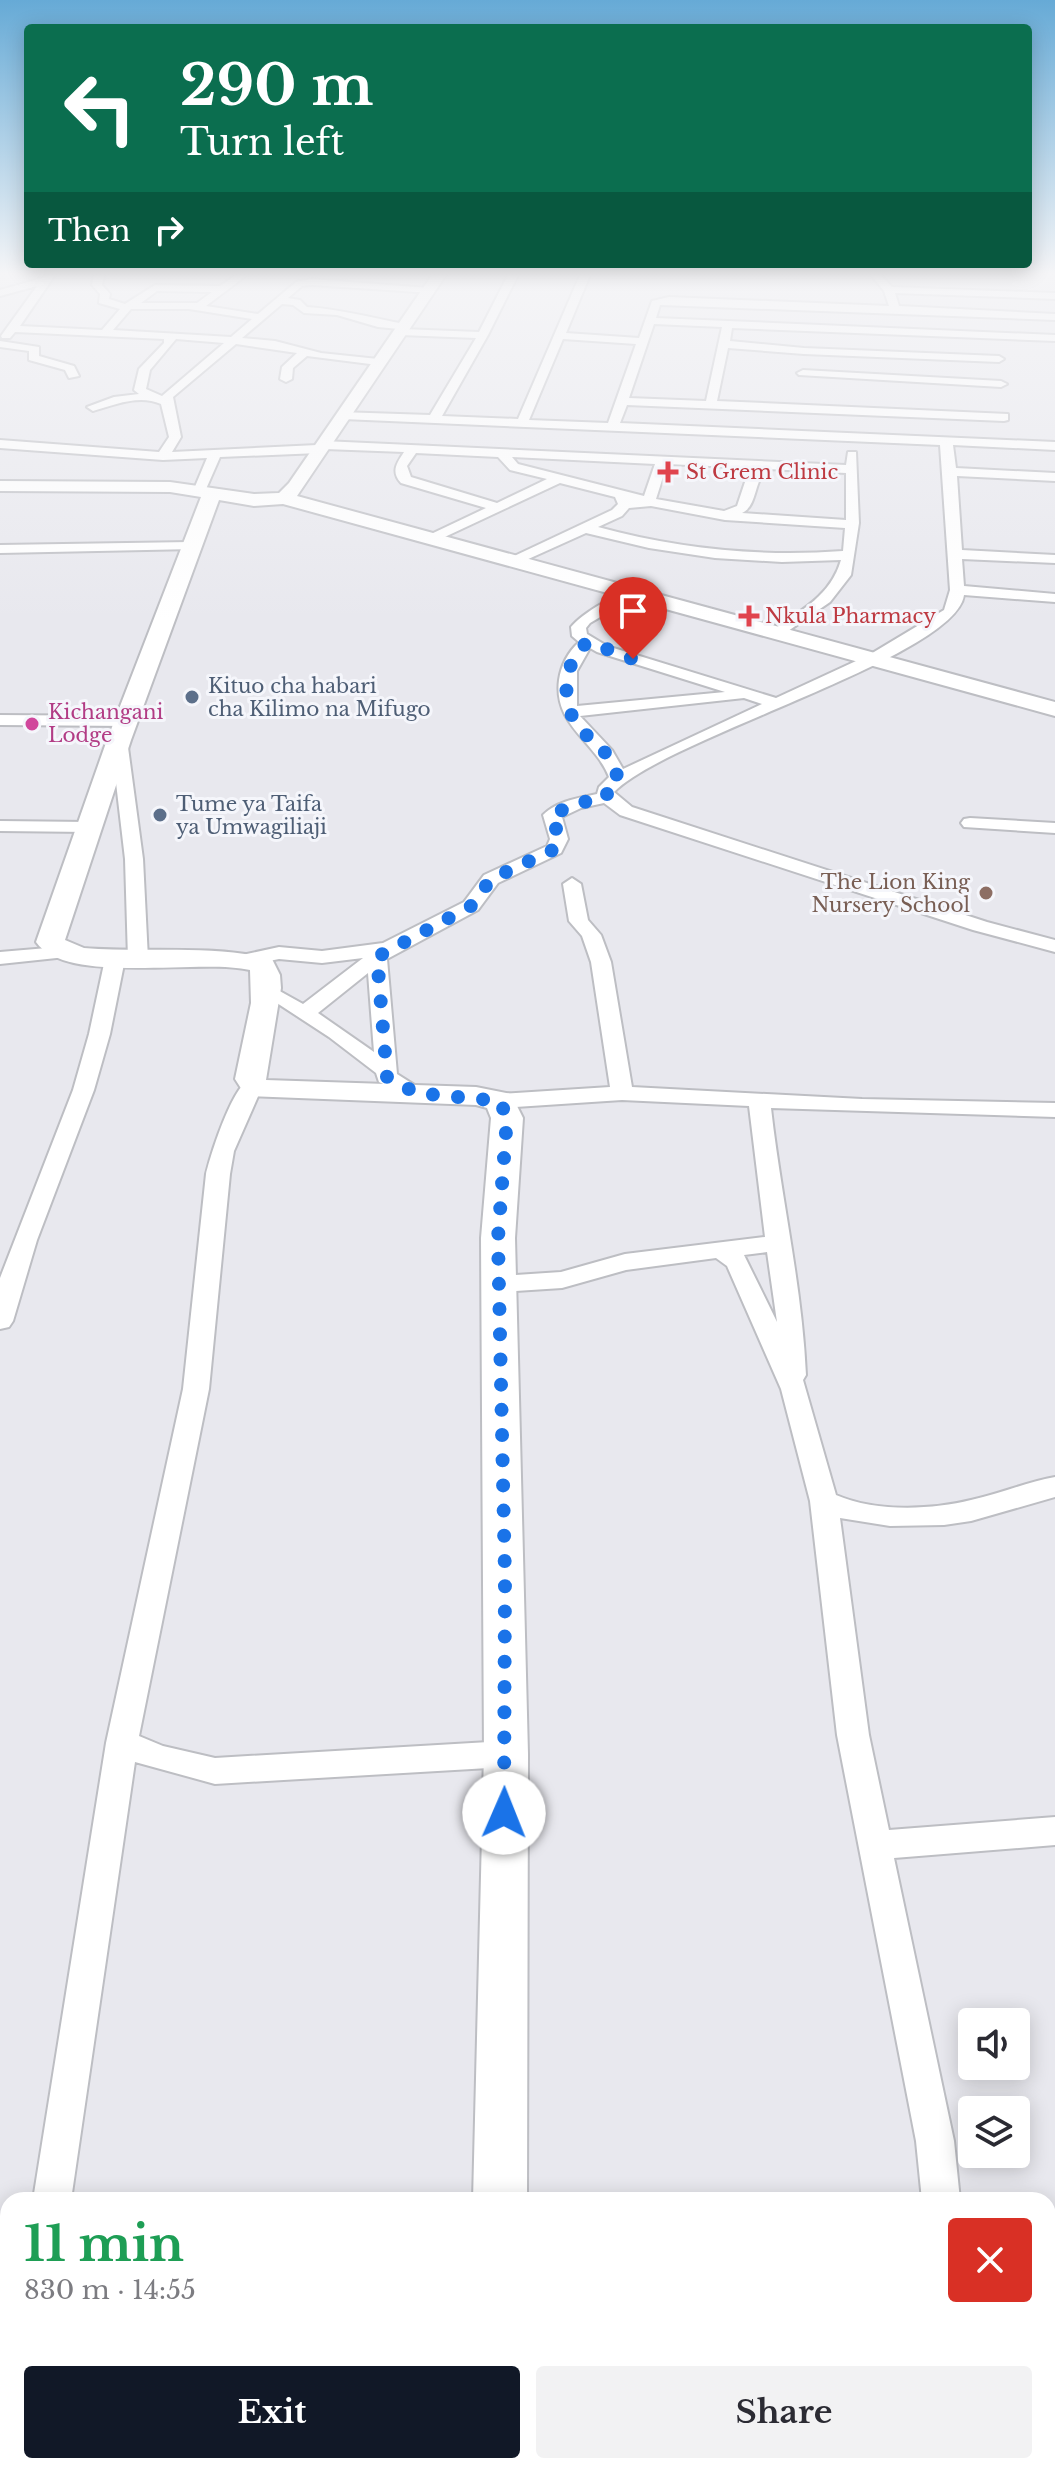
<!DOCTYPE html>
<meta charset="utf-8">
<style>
:root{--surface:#fff;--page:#f2f2f3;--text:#2b2b33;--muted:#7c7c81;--accent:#111827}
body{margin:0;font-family:"Libre Baskerville",serif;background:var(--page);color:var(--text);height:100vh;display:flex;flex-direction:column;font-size:30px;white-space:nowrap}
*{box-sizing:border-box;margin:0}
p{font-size:26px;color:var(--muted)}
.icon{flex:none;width:44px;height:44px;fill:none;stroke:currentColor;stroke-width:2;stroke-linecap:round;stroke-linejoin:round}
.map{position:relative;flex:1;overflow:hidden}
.drawer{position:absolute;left:0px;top:2192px;width:1056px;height:282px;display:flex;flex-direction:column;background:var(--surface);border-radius:24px 24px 0 0;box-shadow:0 4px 20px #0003}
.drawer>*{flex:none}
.guide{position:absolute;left:24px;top:24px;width:1008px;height:244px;border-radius:8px;box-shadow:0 4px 20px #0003;background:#0b6e4f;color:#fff;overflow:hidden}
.tools{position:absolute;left:958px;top:2008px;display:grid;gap:16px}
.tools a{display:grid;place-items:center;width:72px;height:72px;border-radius:8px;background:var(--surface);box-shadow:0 4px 20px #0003;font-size:40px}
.pin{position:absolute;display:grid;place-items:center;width:68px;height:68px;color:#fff;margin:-82px -34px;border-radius:50% 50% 50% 0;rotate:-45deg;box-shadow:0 0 8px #0007}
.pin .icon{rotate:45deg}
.me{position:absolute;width:88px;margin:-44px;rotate:1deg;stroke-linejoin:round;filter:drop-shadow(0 0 6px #0008)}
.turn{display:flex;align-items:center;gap:28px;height:168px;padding:0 24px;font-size:36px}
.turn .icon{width:104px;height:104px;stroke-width:2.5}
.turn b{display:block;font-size:56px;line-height:68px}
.then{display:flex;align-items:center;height:76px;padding:0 24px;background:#0003;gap:16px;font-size:30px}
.round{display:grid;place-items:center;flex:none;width:84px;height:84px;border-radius:8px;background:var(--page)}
.summary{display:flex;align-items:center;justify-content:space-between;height:136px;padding:0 24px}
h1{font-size:48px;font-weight:800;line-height:60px;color:#1e9e55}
.action{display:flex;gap:16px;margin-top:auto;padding:16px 24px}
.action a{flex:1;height:92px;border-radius:8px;background:var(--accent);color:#fff;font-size:32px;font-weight:800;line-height:92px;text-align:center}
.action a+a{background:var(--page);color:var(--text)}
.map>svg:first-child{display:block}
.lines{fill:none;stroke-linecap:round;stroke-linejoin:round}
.street-casing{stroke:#bdbec3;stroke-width:4}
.secondary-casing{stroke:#bdbec3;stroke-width:4}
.street{fill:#fff;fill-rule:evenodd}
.secondary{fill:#fff;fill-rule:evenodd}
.route{stroke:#1a73e8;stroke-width:14;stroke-dasharray:0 25.2}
.health-dot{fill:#e0444e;stroke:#f5f6fb;stroke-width:3}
.service-dot{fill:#5c6f8a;stroke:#f5f6fb;stroke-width:3}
.hotel-dot{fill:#d1479c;stroke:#f5f6fb;stroke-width:3}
.education-dot{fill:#8d6e63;stroke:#f5f6fb;stroke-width:3}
.labels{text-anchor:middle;stroke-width:6;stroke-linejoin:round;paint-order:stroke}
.far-health-label{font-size:20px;fill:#be3a42;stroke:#f5f6fb;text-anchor:start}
.far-service-label{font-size:20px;fill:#4e5e75;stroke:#f5f6fb;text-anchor:start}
.far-hotel-label{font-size:20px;fill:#b23c85;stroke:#f5f6fb;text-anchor:start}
.far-education-label{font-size:20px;fill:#785e54;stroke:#f5f6fb;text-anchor:end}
</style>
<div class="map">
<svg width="1055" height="2473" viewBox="0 0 1055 2473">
<rect width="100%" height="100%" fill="#e8e8ee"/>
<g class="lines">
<defs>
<path id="street" d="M45,275h10l-35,51 82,4 18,-21 -21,-6 1,-9 -8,-9 2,-10h10l-2,10 8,9 -1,5 16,5 30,-19 65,1 16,-11h11l-41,31 52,8 38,-32 16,-3 116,9 4,1v4l-120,-8 -10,1 -14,12 12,2 7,7c33,2 65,11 98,17l-3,5 77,3 29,-57h10l-30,60 -46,81 76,3 62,-144h10l-24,58 73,5 13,-37 17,-4 220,9 -5,-15 -13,-16h10l11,12 163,6v6l-160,-6 4,13 156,8v6l-395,-15 -4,13 399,17v6l-323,-13 -2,13 74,7 195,8 5,3 -5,3 -195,-8 -76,-6 -11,53 291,13v6l-4,1 -377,-16 -7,18 435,19v8l-102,-5 3,23 99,5v8l-98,-5 5,74 93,5v8l-93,-4 2,27 91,8v8l-91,-7c-8,62 -296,142 -350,197l18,15 355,115 68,18v12l-82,-22 -353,-115 -16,-12 -23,5 -19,9 6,22 -7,14 -63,30 -20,27 -91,49 10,115 30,19 -11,7 -37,-18 -3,-9 -47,-36 -72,-47 10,-6 36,20 60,-46 -41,5 -43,-4 -30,6 -7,-2 -3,-4 3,-4 37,-8 43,4 61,-8 81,-41 20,-27 63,-29 3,-7 -7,-24c14,-14 35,-17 54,-21l2,-7 10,-10c-14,-36 -56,-52 -50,-97 2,-14 9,-28 20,-38l-7,-6 -1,-9c10,-13 52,-39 68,-37l2,3 -51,30 -4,5 1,6 20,12 169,52 93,-43 75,-45 6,-20 -10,-145 -597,-26 -6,-4 2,-3 91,3 46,-77 -76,-3 -5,-3 4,-3 -21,-2 -41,-12 -33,-2 -11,-8 -11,-1 -40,34 33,3 46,12 57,6 6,3 -6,3 -71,-9 -14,12 -1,11 -6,3 -6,-3 2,-12 15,-14 -61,-9 -63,53 8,40 -9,15 145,-7 6,-4 523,24 2,-13h8l3,71 -8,52 -21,27 -52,36 -8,-5 3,-3c29,-20 58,-35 68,-70l-59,2 -67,-4 -66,-10 -63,-15 -71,32 -5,-1v-6l102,-48 6,-6 -3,-7 -55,-14 -126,59 -7,-4 2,-3 57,-27 -85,-25c-10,-11 -5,-19 3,-31l-79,-3 -6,4 -99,4 -14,32 -6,4 -6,-4 13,-31 -44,2 -163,-12v-8l159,12 10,-15 -8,-33c-22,-10 -47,1 -68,7l-6,-4 27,-10 25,-3 -5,-4 5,-21 25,-26v-4l-149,-7 -5,6h-8l-1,-2 36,-50 -37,10v-6l42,-12zM157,291l55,1 -15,11h-56zM131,309h58l63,10 -21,18 -118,-7zM654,324l68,3 -16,74 -77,-3zM176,339l48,4 -62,53 -16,-7 4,-19zM563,339l73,5 -28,79 -79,-3zM416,453l82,4 12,13 37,9 -50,24 -86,-26 -4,-11zM512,457l143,7 -11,32 -126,-32zM667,464l86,4 -5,5 -11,33 -13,5 -68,-12zM768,469l78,4v47l-104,-7c16,-7 11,-33 26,-44zM651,506l74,14 120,8 -2,23c-83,6 -165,-2 -245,-24l24,-11 7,-8zM590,648l7,4 128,40 -148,14v-35zM744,698l18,6 -139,65 -11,-19 -32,-34zM368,973l6,79 -56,-39z
M0,341l39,6v9l35,10 5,10 -10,2 -4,-8 -36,-10v-9l-29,-4z
M803,370l198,11 6,3 -6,3 -202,-12 -2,-2z
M190,542l5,1v6l-195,4v-8z
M0,715l128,1 8,5 -8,5 -128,-1z
M119,735l8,5 16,119 5,100 -10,6 -10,-6 -3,-100 -14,-119z
M970,818l85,5v10l-91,-6 -3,-4 3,-4z
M0,821l88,1 9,5 -9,5 -88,-1z
M572,878l9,6 7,36 13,15 10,27 21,125 230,12 193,4v14l-284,-9c10,90 31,177 35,267l-3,5 33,115c39,17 95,15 135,5 29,-6 55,-18 84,-23v20l-84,24 -27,4 -54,1 -50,-8 29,217 20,95 166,-13v28l-161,13 60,283 6,59h-38l-6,-59 -79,-406 -27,-234 -29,-112 -54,-123 -11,-8 -90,12 -64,18 -62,4 -9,-2 -3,-6 3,-6 9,-2 61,-4 64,-18 140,-17 -16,-131 -127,-6 -122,8 -11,-7 11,-7 110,-7 -19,-125 -9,-26 -13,-15 -6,-37zM767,1252l10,70 -33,-67z
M59,947l7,2 3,4 -3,4 -66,7v-12z
M115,953l10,6 -15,75 -16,56 -57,150 -24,81 -4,6 -9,2v-51l73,-188 16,-56 16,-75z
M252,1078l11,7 -29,66 -4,23 -21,215 -70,347 24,10 52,12 291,-17 11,4 5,9 -5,9 -11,4 -291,17 -80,-22 -64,438h-38l73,-457 77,-354 23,-215c5,-20 27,-91 46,-96z
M8,2447v19h27l-2,7h-33v-22z
M970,2466h42l2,7h-42z"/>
<path id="secondary" d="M432,275h14l-149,221 758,206v14l-772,-212 -29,2 -35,-6 -88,240 -66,200 19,8c63,5 126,-4 188,11l8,16 1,13 -15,92 210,7 35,7 12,24 -8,120 13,516 -1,446h-54l11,-446 -3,-516 10,-120 -4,-10 -11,-3 -230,-9 -11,-17 16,-76 -1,-33c-52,-12 -183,16 -214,-28l71,-202 94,-243 -31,-5 -170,-1v-10l170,1 84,12 25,-1 10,-10z
M470,2466h60v7h-60z"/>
</defs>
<use href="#street" class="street-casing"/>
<use href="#secondary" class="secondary-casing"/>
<use href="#street" class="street"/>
<use href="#secondary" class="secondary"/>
</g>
<linearGradient id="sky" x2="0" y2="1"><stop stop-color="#66aad6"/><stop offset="0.44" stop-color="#f5f5f7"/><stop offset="1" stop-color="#f5f5f7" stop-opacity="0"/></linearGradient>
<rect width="1055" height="621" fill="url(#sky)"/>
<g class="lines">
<path class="route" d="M504,1813l1,-236 -7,-339 9,-120 -7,-17 -84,-8 -29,-16 -10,-120 94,-51 20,-27 64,-30 4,-10 -7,-24 23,-11 32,-7v-11l11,-8c-13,-34 -17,-26 -38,-50 -21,-23 -17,-68 8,-86l45,17"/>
</g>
<g class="health-dot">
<path d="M664 460h8v8h8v8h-8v8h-8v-8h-8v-8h8z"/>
<path d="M745 604h8v8h8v8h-8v8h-8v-8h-8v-8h8z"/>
</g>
<g class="service-dot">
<circle cx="192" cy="697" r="8"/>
<circle cx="160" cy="815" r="8"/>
</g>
<circle class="hotel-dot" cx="32" cy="724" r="8"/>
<circle class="education-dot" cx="986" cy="893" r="8"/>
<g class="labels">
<g class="far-health-label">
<text x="686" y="479">St Grem Clinic</text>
<text x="765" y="623">Nkula Pharmacy</text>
</g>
<g class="far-service-label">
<text x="208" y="693">Kituo cha habari<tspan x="208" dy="23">cha Kilimo na Mifugo</tspan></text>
<text x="176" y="811">Tume ya Taifa<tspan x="176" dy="23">ya Umwagiliaji</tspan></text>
</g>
<g class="far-hotel-label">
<text x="48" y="719">Kichangani<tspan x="48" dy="23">Lodge</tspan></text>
</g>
<g class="far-education-label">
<text x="970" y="889">The Lion King<tspan x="970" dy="23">Nursery School</tspan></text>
</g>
</g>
</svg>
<div class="tools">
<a><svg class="icon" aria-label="sound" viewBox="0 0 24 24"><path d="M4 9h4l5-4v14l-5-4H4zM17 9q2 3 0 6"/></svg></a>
<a><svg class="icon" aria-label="layers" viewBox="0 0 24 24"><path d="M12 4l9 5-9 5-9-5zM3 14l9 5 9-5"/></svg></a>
</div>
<div class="pin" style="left:633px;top:659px;background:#d93025"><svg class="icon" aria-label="arrive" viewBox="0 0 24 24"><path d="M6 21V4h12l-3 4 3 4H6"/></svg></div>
<svg class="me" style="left:504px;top:1813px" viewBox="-20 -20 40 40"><circle r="19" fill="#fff"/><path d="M0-13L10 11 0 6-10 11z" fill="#1a73e8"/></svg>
<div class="guide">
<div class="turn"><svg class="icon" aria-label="left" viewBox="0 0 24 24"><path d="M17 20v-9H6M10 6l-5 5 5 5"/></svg><div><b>290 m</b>Turn left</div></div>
<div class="then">Then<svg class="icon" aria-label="right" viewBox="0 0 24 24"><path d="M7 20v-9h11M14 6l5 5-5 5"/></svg></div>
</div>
<section class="drawer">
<div class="summary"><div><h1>11 min</h1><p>830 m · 14:55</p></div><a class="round" style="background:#d93025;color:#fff"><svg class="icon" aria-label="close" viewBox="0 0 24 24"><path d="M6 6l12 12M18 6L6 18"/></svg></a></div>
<div class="action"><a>Exit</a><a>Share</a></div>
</section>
</div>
